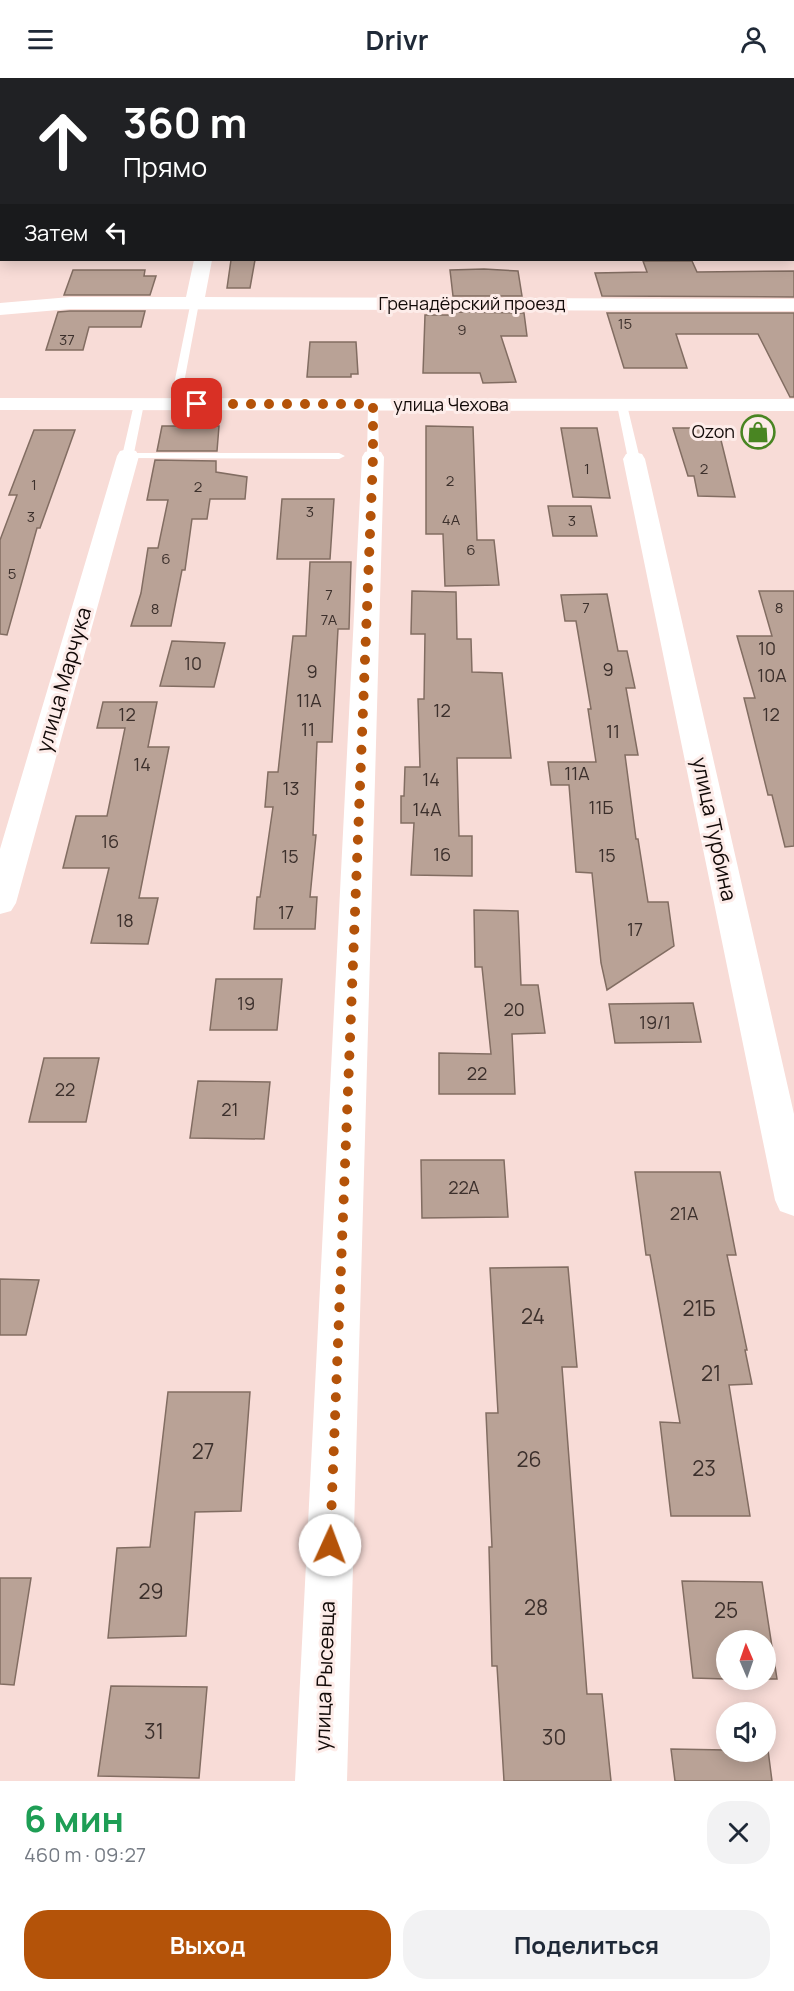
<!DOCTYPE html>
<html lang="ru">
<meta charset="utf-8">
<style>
:root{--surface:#fff;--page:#f2f2f3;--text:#1f2937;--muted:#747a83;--accent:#b45309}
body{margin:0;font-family:Manrope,sans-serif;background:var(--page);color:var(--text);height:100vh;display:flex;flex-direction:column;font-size:22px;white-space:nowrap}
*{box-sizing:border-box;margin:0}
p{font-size:20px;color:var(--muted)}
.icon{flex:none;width:33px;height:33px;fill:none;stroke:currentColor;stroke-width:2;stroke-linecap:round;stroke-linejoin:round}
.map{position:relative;height:1703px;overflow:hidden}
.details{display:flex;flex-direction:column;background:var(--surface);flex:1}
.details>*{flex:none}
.top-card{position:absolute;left:0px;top:0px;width:795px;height:183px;box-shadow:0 3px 15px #0003;background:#202124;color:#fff;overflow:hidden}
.needle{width:39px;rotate:358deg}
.controls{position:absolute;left:716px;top:1552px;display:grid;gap:12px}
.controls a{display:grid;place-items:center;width:60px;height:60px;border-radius:50%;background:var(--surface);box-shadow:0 3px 15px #0003;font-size:30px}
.pin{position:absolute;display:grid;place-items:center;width:51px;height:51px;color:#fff;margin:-26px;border-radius:12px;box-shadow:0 3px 9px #0006}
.me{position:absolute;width:66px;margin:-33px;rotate:2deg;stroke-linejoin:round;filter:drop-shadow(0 0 4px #0008)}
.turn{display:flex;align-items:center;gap:21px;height:126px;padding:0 24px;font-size:27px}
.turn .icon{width:78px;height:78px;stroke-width:2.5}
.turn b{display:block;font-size:42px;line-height:51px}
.then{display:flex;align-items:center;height:57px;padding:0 24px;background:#0003;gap:12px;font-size:22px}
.round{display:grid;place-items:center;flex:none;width:63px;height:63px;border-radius:24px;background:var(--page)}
.head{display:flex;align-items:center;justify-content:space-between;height:102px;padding:0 24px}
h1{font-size:36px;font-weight:700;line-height:45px;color:#1e9e55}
.primary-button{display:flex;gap:12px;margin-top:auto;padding:12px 24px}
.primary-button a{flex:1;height:69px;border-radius:24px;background:var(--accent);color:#fff;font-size:24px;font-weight:700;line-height:69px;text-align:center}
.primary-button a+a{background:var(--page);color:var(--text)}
header{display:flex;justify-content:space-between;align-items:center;height:78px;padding:0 24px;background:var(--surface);font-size:27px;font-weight:700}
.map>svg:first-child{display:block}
.building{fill:#b9a296;stroke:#826d62;stroke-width:1.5}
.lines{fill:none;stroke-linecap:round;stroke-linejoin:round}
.service{fill:#fff;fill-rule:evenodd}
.minor{fill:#fff;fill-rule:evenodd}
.route{stroke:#b45309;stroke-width:10;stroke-dasharray:0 18}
.labels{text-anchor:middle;stroke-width:6;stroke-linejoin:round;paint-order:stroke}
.far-number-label{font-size:15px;fill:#3c302c}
.far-street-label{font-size:18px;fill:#120a08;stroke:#fdece9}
.far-poi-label{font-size:18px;fill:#120a08;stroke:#fdece9;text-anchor:end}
.number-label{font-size:18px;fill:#3c302c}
.street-label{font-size:21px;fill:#120a08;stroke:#fdece9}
.near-number-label{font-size:21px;fill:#3c302c}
</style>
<header><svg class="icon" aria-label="menu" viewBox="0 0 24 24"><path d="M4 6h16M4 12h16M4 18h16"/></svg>Drivr<svg class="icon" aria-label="person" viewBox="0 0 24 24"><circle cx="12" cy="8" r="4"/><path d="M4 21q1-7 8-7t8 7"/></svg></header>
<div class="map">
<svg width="794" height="1703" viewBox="0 0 794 1703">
<rect width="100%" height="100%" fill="#f8dcd7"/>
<path class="building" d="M231,182h24l-5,28h-23z
M643,183h49l5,11 97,-1v26l-192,-1 -7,-23 52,-1z
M484,191l34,2 4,25h-69l-3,-26z
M73,192h72l-1,6h12l-6,19h-86z
M70,233h75l-4,16h-52l-6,23h-37l12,-38z
M454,234l70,1 3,23h-26l15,46 -33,1 -3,-10h-57l2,-58h29z
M607,235h187v84h-4l-32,-63h-82l11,34h-63z
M310,264h46l2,32h-7v3h-44z
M162,348h57l-2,25h-60z
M426,348l47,1 4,113h17l5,45 -54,1 -2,-52h-17z
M561,350h36l13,70 -37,-1z
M673,350h45l17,69 -37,-1 -4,-20h-6z
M34,352h41l-35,98h-3l-30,107 -7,-1v-94l17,-45h-8z
M155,382l61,1v11l31,5 -2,22h-35l-3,20h-15l-7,51h-3l-11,56h-40l10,-33 7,-45h10l10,-48h-21z
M282,421h52l-4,60h-53z
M548,428h43l6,30h-44z
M310,484h41l-2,67h-11l-6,113h-15l-4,93h3l-6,62h7l-2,32h-61l3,-32h3l13,-90h-8l3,-35h10l15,-136h13z
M412,513l44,1 1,47h14l1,33 30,1 9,85h-54l2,78h13v40l-61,-1 3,-52h-13v-27h3l1,-29h15l-2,-68h6l1,-65h-14z
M759,513h35v255l-9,1 -13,-52h-4l-24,-97h11l-18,-62h35z
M607,516l11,57h9l8,37h-9l12,67h-13l11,84h2l10,63h20l6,44 -67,44 -6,-27 -9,-90 -16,-1 -7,-87h-18l-3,-23h48l-8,-53h3l-15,-88h-11l-4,-26z
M172,563l53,2 -11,44 -54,-1z
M103,624h54l-9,45h21l-30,151h19l-10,46 -57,-1 18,-75h-46l13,-52h31l18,-88h-28z
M474,832l44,1 3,74h17l7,48 -33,1 3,60h-76v-41l52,1 -9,-87h-7z
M216,901h66l-5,51h-67z
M693,925l8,39 -86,1 -6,-39z
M44,980h55l-13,64h-57z
M198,1003l72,1 -6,57 -74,-1z
M421,1082h83l4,57 -86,1z
M635,1094h85l16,83h-9l20,95h-2l7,34 -23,1 21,131h-79l-11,-94 20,1 -30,-168h-4z
M568,1189l9,100h-15l25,327h15l9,87h-107l-7,-115h-5l-3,-119h3l-6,-134h12l-8,-145z
M0,1201l39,1 -13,55h-26z
M168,1314h82l-9,119 -46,1 -9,124 -78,2 9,-90 33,-1z
M0,1500h31l-17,107 -14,-1z
M682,1503l80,1 15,97h-12v-38h-39v38l-33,-1z
M111,1608l96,1 -8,91 -101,-2z
M671,1671l55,1v2l42,-2 4,31h-97z"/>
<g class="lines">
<path class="service" d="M191,223l8,2 -19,101 -5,3 -5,-3z
M139,323l5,3 -10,49h205l6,3 -6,3 -215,-1 -2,-2 12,-52z
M373,323l5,3 1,53 -6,3 -6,-3 1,-53z
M622,324l5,3 13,54 -6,3 -6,-3 -11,-54z"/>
<path class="minor" d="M0,118h2v10h-2z
M194,182h18l-7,37 589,2v12l-724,-2 -70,6v-12l70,-6h116z
M0,320l794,1v12l-794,-1z
M128,371l8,2 3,5 -123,447 -5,8 -11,3v-65l117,-393 3,-5z
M373,372l8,2 3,5 -37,1324h-52l67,-1324 3,-5z
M634,374l8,2 3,5 149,655v102l-14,-5 -5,-11 -152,-741 3,-5z"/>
</g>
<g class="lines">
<path class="route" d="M197,326h176v53l-43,1088"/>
</g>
<defs>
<symbol id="shop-ring" viewBox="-11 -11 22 22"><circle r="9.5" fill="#fdece9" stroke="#498522" stroke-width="1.5"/><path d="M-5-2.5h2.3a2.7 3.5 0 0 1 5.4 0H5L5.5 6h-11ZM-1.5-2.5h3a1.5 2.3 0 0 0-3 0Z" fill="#498522"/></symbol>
</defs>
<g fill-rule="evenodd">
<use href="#shop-ring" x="739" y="335" width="38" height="38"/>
</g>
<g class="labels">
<g class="far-number-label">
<text x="625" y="251">15</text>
<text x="462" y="257">9</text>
<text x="67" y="267">37</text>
<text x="587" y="396">1</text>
<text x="704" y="396">2</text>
<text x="450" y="408">2</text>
<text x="34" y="412">1</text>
<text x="198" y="414">2</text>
<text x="310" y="439">3</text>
<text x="31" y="444">3</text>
<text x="451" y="447">4А</text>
<text x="572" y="448">3</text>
<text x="471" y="477">6</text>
<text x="166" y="486">6</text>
<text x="12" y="501">5</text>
<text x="329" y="522">7</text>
<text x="586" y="535">7</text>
<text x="779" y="535">8</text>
<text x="155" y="536">8</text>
<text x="329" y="547">7А</text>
</g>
<g class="far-street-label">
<text x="472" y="232">Гренадёрский проезд</text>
<text x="451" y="333">улица Чехова</text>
</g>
<g class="far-poi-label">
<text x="735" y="360">Ozon</text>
</g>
<g class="number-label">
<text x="767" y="577">10</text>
<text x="193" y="592">10</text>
<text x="608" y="598">9</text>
<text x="312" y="600">9</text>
<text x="772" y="604">10А</text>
<text x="309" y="629">11А</text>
<text x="442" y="639">12</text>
<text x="127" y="643">12</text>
<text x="771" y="643">12</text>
<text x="308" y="658">11</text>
<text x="613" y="660">11</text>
<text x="142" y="693">14</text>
<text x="577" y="702">11А</text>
<text x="431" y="708">14</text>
<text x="291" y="717">13</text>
<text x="601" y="736">11Б</text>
<text x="427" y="738">14А</text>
<text x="110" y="770">16</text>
<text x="442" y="783">16</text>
<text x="607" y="784">15</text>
<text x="290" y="785">15</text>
<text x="286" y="841">17</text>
<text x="125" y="849">18</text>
<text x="635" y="858">17</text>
<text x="246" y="932">19</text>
<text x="514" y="938">20</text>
<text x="655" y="951">19/1</text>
<text x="477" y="1002">22</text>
<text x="65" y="1018">22</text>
<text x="230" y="1038">21</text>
<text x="464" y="1116">22А</text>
<text x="684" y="1142">21А</text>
</g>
<g class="street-label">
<text transform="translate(64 602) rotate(-74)" y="7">улица Марчука</text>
<text transform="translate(714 751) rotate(78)" y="7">улица Турбина</text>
<text transform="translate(325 1598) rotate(-88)" y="7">улица Рысевца</text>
</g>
<g class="near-number-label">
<text x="699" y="1238">21Б</text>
<text x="533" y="1246">24</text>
<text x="711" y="1303">21</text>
<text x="203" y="1381">27</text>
<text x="529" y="1389">26</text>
<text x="704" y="1398">23</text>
<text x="151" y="1521">29</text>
<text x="536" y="1537">28</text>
<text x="726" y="1540">25</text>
<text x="154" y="1661">31</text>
<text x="554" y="1667">30</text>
</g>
</g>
</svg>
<div class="controls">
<a><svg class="needle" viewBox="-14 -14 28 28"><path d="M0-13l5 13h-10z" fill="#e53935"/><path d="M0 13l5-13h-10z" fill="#747a83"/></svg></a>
<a><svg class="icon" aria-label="sound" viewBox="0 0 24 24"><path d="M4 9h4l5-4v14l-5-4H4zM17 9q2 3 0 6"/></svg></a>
</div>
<div class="pin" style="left:197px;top:326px;background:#d93025"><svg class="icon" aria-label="arrive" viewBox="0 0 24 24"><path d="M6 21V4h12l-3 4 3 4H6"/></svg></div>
<svg class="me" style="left:330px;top:1467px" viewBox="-20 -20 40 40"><circle r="19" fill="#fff"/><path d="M0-13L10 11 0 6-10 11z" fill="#b45309"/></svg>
<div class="top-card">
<div class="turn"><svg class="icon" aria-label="ahead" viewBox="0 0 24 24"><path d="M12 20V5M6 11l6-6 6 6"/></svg><div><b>360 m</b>Прямо</div></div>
<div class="then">Затем<svg class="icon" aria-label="left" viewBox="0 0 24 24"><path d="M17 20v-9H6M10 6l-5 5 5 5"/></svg></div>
</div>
</div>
<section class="details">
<div class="head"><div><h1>6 мин</h1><p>460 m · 09:27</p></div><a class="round"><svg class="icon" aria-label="close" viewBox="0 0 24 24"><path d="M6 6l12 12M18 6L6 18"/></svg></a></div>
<div class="primary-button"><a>Выход</a><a>Поделиться</a></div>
</section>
